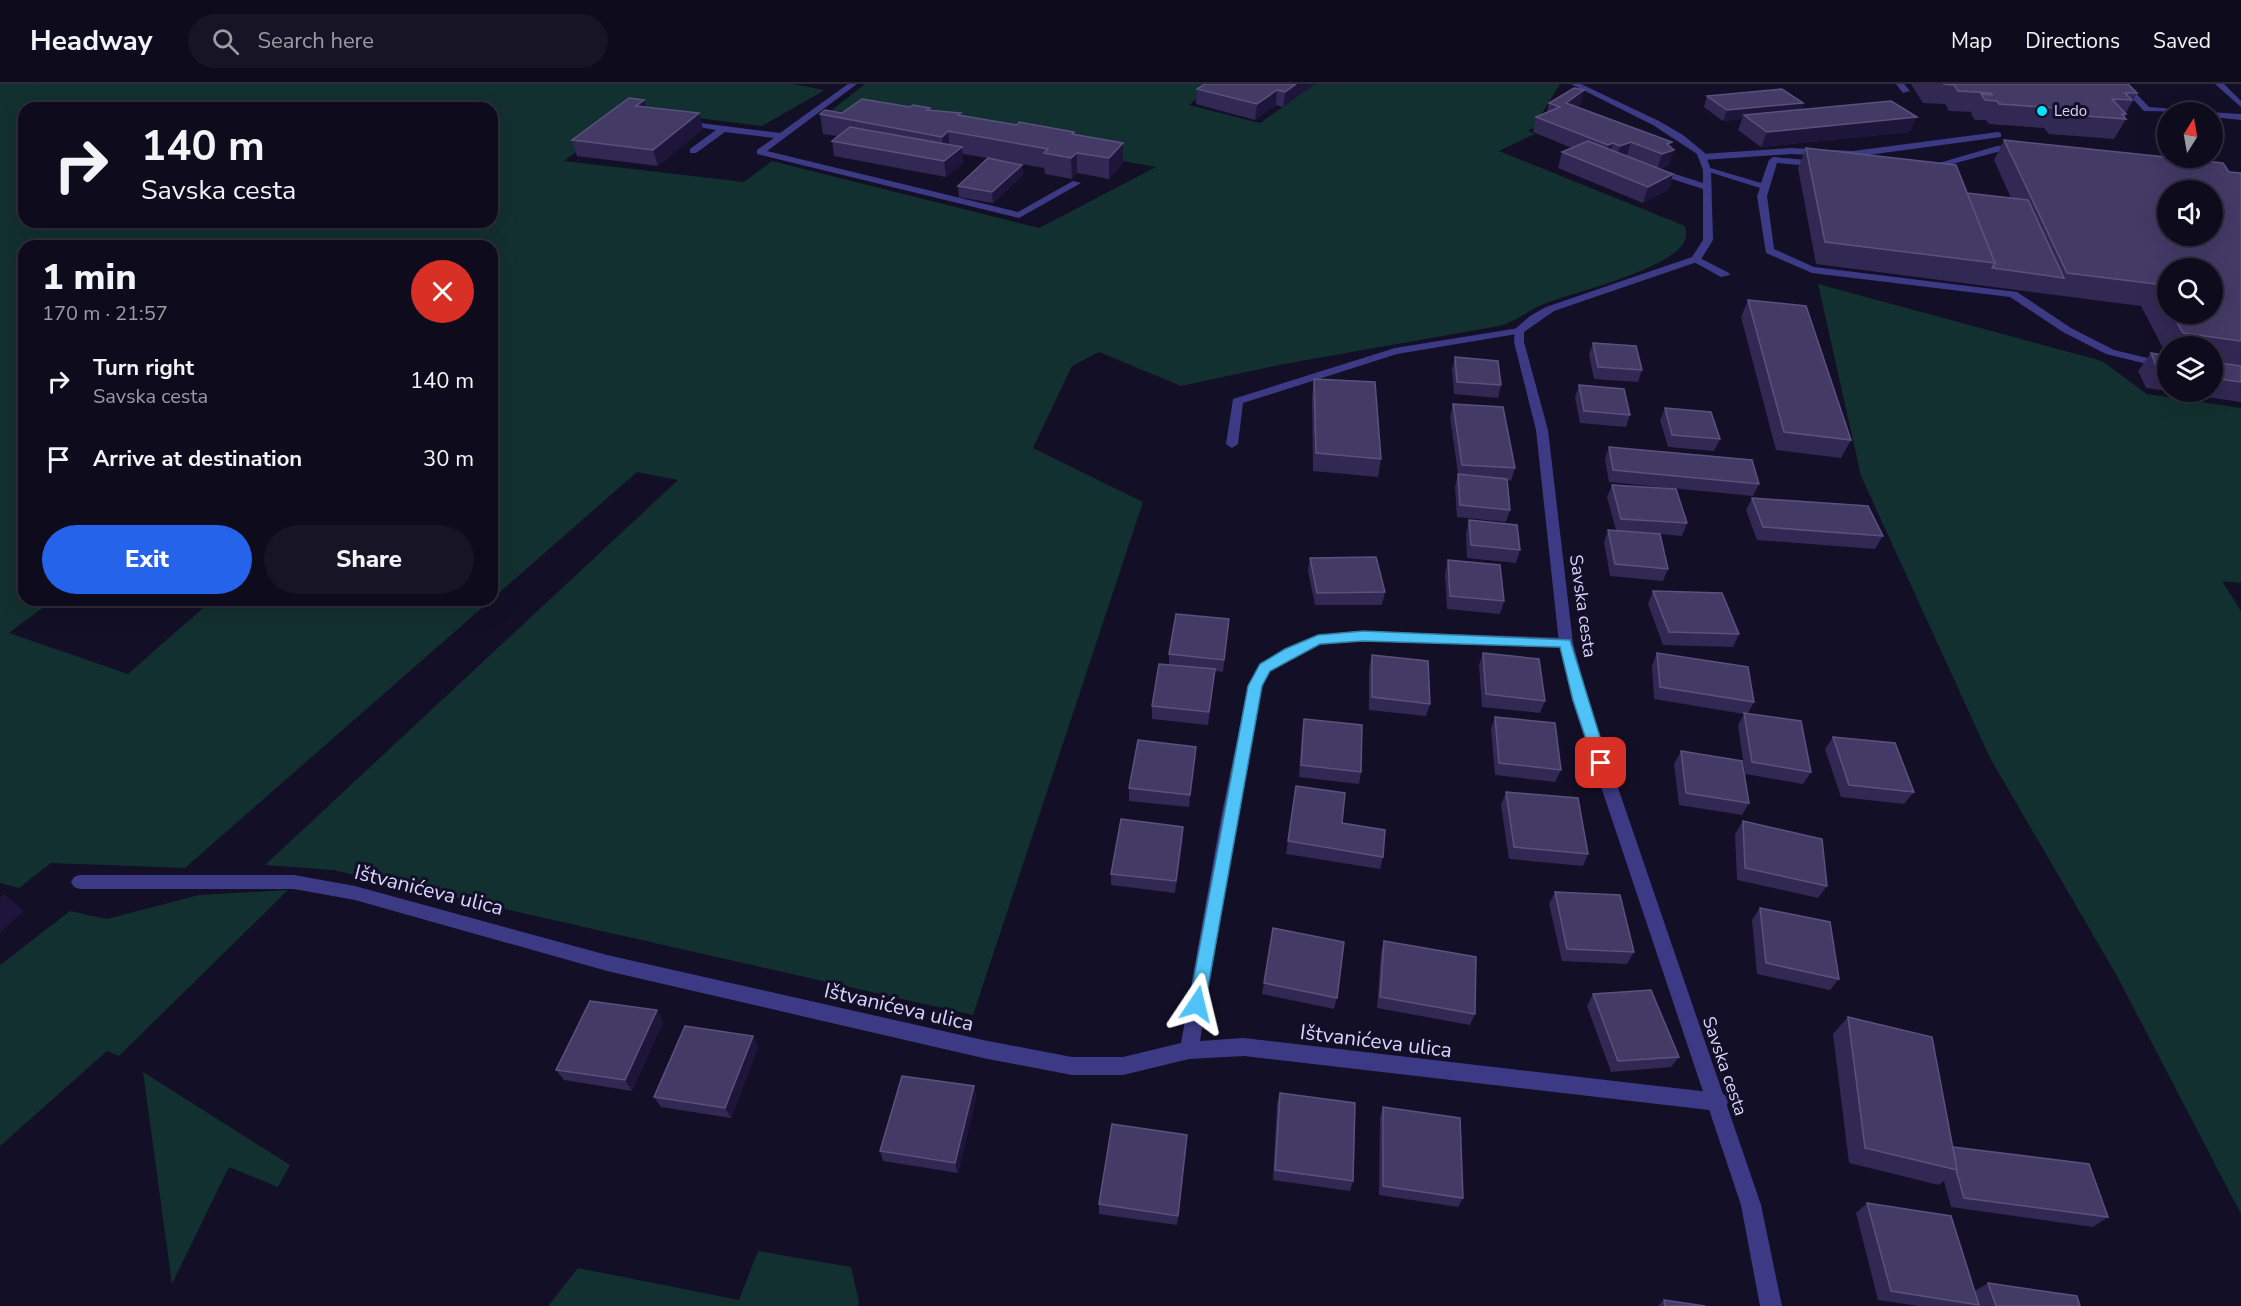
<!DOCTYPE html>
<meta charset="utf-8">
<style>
:root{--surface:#0e0b1c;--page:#171425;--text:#f1f3f6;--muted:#9b9ba3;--line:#2e2b3b;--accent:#2563eb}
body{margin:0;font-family:"Nunito Sans",sans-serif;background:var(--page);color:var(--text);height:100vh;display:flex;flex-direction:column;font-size:22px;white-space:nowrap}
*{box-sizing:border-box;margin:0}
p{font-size:20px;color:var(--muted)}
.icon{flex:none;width:33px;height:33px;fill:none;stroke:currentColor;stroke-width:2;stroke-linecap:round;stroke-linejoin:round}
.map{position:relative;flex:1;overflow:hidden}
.sheet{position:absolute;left:18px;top:156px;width:480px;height:366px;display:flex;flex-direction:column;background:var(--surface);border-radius:18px;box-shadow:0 6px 24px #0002,0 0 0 2px var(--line)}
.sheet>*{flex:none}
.hud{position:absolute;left:18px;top:18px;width:480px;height:126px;border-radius:18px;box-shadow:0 6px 24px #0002,0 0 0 2px var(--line);background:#0e0b1c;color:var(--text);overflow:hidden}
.needle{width:39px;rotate:11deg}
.fabs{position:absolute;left:2157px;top:18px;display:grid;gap:12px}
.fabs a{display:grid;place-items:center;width:66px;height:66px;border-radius:50%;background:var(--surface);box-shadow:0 6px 24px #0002,0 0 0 2px var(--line);font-size:30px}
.pin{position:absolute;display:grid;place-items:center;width:51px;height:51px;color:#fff;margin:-26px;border-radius:12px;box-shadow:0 3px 9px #0006}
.me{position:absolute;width:66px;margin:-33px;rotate:10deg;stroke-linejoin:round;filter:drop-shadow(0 0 4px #0008)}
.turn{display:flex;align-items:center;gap:21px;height:126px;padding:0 24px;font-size:27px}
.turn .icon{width:78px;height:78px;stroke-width:2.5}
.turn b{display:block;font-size:42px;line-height:51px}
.round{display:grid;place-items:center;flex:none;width:63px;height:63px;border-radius:32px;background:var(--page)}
.headline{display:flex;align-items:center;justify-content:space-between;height:102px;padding:0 24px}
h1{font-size:36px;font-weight:800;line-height:45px}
.cta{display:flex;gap:12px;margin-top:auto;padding:12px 24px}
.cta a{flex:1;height:69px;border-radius:36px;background:var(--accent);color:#fff;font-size:24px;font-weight:800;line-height:69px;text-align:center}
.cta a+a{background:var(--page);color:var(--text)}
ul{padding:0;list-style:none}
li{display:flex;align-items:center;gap:18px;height:78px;padding:0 24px}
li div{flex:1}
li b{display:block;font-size:22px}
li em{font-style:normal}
header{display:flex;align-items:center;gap:36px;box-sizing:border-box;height:84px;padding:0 30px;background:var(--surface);border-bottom:2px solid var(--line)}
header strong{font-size:28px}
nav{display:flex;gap:33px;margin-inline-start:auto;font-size:21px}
.search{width:420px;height:54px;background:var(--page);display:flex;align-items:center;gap:15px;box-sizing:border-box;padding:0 21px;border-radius:33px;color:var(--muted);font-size:22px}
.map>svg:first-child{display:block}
.green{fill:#12302f;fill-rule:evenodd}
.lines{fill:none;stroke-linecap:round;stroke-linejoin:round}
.service{fill:#3d3a85;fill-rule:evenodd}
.minor{fill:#3d3a85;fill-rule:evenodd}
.tertiary{fill:#3d3a85;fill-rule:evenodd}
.wall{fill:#312854;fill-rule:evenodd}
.shaded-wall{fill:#1d163a}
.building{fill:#433a66;stroke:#5a527e;stroke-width:1.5;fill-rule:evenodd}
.route{fill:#4fc3f7;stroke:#337fa1;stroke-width:1.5}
.poi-dot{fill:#00e5ff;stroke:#130f26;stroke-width:2}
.labels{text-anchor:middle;stroke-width:6;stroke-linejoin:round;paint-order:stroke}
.far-poi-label{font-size:15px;fill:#d9d4ff;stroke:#130f26;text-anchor:start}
.street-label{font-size:18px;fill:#d9d4ff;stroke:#130f26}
.near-street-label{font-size:21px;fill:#d9d4ff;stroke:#130f26}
</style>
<header>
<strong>Headway</strong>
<div class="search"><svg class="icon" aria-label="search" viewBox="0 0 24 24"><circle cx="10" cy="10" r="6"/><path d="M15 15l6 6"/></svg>Search here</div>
<nav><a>Map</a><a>Directions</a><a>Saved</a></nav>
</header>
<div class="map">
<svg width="2241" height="1222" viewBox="0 0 2241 1222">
<rect width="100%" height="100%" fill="#130f26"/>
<path class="green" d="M0,0h792l33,6 -63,36 -130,-16 -68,51 180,21 28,-21 267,67 117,-61 -324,-57 33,-26h350l-26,21 71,18 55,-39h245l-22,36 4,2 -14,9 7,3 -36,17 186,75c1,5 2,10 0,14 -11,29 -111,52 -141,64 -16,6 -28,18 -45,22l-215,38 -103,22 -82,-34 -27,14 -39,82 110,54 -170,513 -640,-145 -68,-5 413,-385 -41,-8 -145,127v-353h-468v354h29l-44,33 119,41 84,-74h279l-306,268 -134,-5 -32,25 -19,-5zM24,24h468v114h-468z
M1818,200l284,77 45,33 94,14v175l-19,-2 19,30v603l-124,-238 -127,-218 -129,-282z
M288,806l-169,166 -12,-5 -107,95v-181l70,-54 37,8 92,-24z
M143,988l147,93 -12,22 -49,-20 -57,117z
M758,1167l93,16 8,35 -1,4h-310l30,-38 161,32z"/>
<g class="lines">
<path class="service" d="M848,0h9l-90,67 251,61 55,-31 8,2 -62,35 -262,-64v-4l17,-12 -49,-6 -29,21h-6v-4l26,-19 -36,-6 4,-3 96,12z
M1896,0h8l6,7 -7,2z
M2119,0h8l22,23 39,3 4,2 -48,-1z
M2215,0h9l17,17v6z
M2209,28l32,2v6l-29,-3v-5z
M1998,48l3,1v4l-148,20 -62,-3 -88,6 -4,-3 4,-3 88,-6 62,3z
M2019,61l4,3 -1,2 -25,2 -71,19 -4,-3 75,-22z
M1773,73l46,4 4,3 -4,3 -42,-4 -10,33 7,53 40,18 203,25 54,36 43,22 54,13v6l-62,-15 -43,-22 -53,-35 -198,-24 -46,-20 -9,-57 3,-8 -57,-18 4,-3 54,16 8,-23z
M1669,88l40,13 2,2 -5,3 -40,-13v-4z
M1696,172l33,17 1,2 -9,2 -29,-16 -1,-2z
M1519,244l5,3 -1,2 -126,21 -154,49 -5,41 -6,4 -6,-4 7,-45 162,-51z"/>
<path class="minor" d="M1363,547l203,7 7,5 -7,5 -203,-7 -43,4 -26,12 -24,15 -8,14 -25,132 -37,223 44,-3 474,55 7,2 3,7 -3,7 -7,2 -474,-55 -55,3 -66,16h-51l-89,-17 -376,-87 -252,-71 -61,-11h-214l-6,-2 -3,-5 3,-5 6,-2h214l61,11 252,69 376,85 89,17h51l58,-14 40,-225 27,-132 12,-22 24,-15 34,-14z"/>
<path class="tertiary" d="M1571,0h10l78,37 24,14 22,18 6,17 2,70 -13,21 -146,50 -30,21v10l24,88 25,213 15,57 173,505 21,101h-22l-19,-101 -169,-505 -13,-57 -23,-213 -22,-88 1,-13 15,-13 16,-9 146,-50 11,-17v-70l-6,-16 -44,-29z"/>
</g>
<path class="wall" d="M1315,0l-32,23 -7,-2 -21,15 -59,-16 1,-15z
M1911,0h217l9,9 -11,20h-1l1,1 -2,3 2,2 -12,20 -65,-5 -5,-6 -55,-4 -3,-4h-11l-4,-6 1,-2 -23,-1 -4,-7 -22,-1z
M1584,6l-4,15 -2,2 92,40 -1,18 -9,4 13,5 -5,16 -25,13 -85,-35 4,-16 10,-4 -39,-16 3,-15 11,-5 2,-9z
M1707,12l96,7 -2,6 109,23 -149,15 -23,-17 4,-11 -19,2 -19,-14z
M644,16l2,7 57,22 -45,37 -81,-10 -5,-16z
M930,26l31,3v3l56,9 57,7 1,3 48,28 -14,16 -32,-6 -5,6 -27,-5 -1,-6 -51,-9 29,6 1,10 -30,28 -34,-6 -1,-11 30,-28 -26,-4 1,9 -17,14 -112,-21 -2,-15 5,-5 -14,-2 -3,-20z
M2004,56l237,33v193l-29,-4v-16h-44v45l-22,-3 -8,-17 13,-18 16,3 -26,-50 -325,-42 -18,-96 8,-20 161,45 44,5 -17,-38zM2168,184l44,46h-44z
M1748,216l103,140 -10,18 -65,-8 -35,-133z
M1593,259l49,27 -4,12 -44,-3 -5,-24z
M1455,273l46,28 -3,13 -44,-4 -2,-25z
M2212,278l29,4v36l-69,-10h40z
M1314,295l67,80 -3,18 -65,-6 -1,-74z
M1579,301l51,30 -4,12 -46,-4 -5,-26z
M1453,320l62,64 -4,13 -4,-1 3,30 -4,12 -49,-5 -2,-30 3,-13 -8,-57z
M1665,324l55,31 -6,12 -46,-4 -8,-27z
M1609,363l150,37 -6,12 -144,-14 -4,-23z
M1612,401l75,38 -5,13 -22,-2 8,35 -5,12 -53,-5 -6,-34 4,-12h8l-9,-33z
M1752,414l131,38 -8,13 -118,-9 -11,-30z
M1469,436l51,30 -4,13 -49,-5 -1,-25z
M1310,474l75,34 -3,13h-67l-7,-34z
M1448,476l56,41 -4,13 -53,-5 -2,-36z
M1653,507l86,43 -6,13 -70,-2 -15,-41z
M1229,535l-6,53 -8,-1 -7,54 -56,-6v-13l17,-41v-11z
M1483,569l62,48 -5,12 -58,-6 -3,-42z
M1657,569l97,49 -6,11 63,59 -8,12 -58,-10 -7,-49 6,-11 -90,-15 -2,-33z
M1372,571l58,49 -4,12 -57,-6v-42z
M1495,633l66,53 -6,12 -60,-7 -4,-46z
M1304,635l57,53 -2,12 -60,-7 3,-46z
M1833,653l81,55 -10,12 -63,-7 -16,-48z
M1196,663l-7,60 -60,-6v-13z
M1681,667l68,52 -7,12 -63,-10 -5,-41z
M1296,702l87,71 -3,12 -94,-15z
M1506,708l82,62 -5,12 -74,-7 -8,-54z
M1743,737l84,65 -9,12 -81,-18 -2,-46z
M1183,755l-8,54 -64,-8v-11z
M1555,808l79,60 -7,12 -65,-3 -13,-57z
M1760,824l79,71 -9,11 -73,-16 -5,-54z
M1273,844l64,70 -3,11 -72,-15z
M1384,857l91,73 -5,11 -93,-17 4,-55z
M1593,910l86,63 -8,10 -60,5 -24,-66z
M1848,933l105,130 155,70 -15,10 -142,-20 -7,-26 -5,4 -90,-22 -16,-129z
M663,938l-31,69 -68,-11 -8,-10z
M753,952l5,11 -27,71 -70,-11 -7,-10z
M974,1002l2,11 -18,76 -75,-12 -3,-10z
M1280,1009l73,88 -3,10 -77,-11 4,-77z
M1383,1023l80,91 -5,9 -79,-12 1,-77z
M1187,1051l-10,90 -78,-11v-10z
M1867,1119l112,102 -3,1h-57l-41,-6 -22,-87z
M1988,1199l92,23h-101l-4,-15z
M1664,1216l1,6h-7z"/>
<path class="shaded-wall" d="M1296,0h19l-32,23 2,-15z
M1277,6l-1,15 -21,15 2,-16z
M1584,6l-4,15 -18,13 4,-15z
M644,16l4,16 -12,-10z
M1803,19l-4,10 -55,2 -2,4 -19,2 4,-11z
M699,29l4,16 -45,37 -5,-16z
M1917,33l-7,15 -149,15 6,-15z
M948,47l2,21 -6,5 -2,-20z
M1631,58l-5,16 -10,4 4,-16z
M1672,58l-3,10 5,-2 -5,15 -12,5 5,-16 5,-10z
M1123,59v20l-14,16v-21z
M1613,59l-5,16 -4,2 4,-16z
M962,63l1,16 -17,14 -2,-16z
M1077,69v20l-5,6 -1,-21z
M1022,81l1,10 -30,28 -1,-11z
M1673,90l-5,16 -25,13 5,-16z
M1196,663l-1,12 -6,48 1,-12z
M1183,743v12l-8,54 1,-12z
M4,810l20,17 -24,22v-36z
M657,926l6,12 -31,69 -7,-11z
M753,952l5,11 -27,71 -6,-10z
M974,1002l2,11 -18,76 -3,-10z"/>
<path class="building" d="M1205,0h91l-11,8 -8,-2 -20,14 -60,-15z
M1943,0h185l9,9h-12l7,7 -20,-1 14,15h-4l4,5 -66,-5 -5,-6 -56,-4 -2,-3 -12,-1 -4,-6 11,1 -1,-2 -33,-2 -4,-6z
M1574,4l10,2 -18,13 106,39 -5,2 7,6 -12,4 -31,-12 -11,4 -7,-3 -5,2 -72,-28 24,-10 -11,-4z
M1782,5l21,14 -76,7 -20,-14z
M629,14l15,2 -8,6 63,7 -46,37 -81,-10z
M862,15l48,8 3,-2 17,3 -3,2 34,3 -3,2 59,10 2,-3 55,10 -2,2 51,9 -14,15 -32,-5 -6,5 -27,-5 4,-4 -100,-18 -6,6 -122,-23 5,-4 17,3z
M1891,17l26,16 -150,15 -23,-17z
M850,43l112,20 -18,14 -112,-20z
M2004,56l219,23 6,9 12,1v168l-58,-8 -11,-19h40v-46h-44v37l-12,-21 -89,-11zM2168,106h44v46h-44z
M1588,57l85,33 -25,13 -86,-35z
M1806,64l150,17 39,98 -170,-21z
M988,74l34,7 -30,27 -34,-6z
M1967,109l61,7 36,78 -72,-10 3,-5z
M1748,216l58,6 45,134 -67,-8z
M1593,259l43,3 6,24 -44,-3z
M2151,269l17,3v15l-10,-1z
M1455,273l43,4 3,24 -44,-3z
M2212,278l29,4v16l-29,-4z
M1314,295l61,3 6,77 -65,-6z
M1579,301l45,4 6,26 -46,-4z
M1453,320l50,3 12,61 -53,-3z
M1665,324l46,4 9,27 -48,-4z
M1609,363l143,13 7,24 -146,-14z
M1458,390l49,5 3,31 -50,-5z
M1612,401l64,4 11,34 -66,-4z
M1752,414l116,8 15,30 -120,-9z
M1469,436l48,5 3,25 -49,-5z
M1608,446l52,4 8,35 -53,-5z
M1376,473l9,35 -68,1 -7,-35z
M1448,476l52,5 4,36 -54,-5z
M1653,507l69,2 17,41 -70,-2z
M1176,530l53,5 -5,41 -55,-6z
M1483,569l56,6 6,42 -59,-7z
M1657,569l91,14 6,35 -94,-15z
M1372,571l56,6 2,43 -58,-7z
M1159,580l56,5 -6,43 -57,-6z
M1744,629l57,8 10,51 -59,-10z
M1495,633l60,6 6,47 -62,-7z
M1304,635l58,6 -1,47 -60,-7z
M1833,653l62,6 19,49 -65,-7z
M1138,656l58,7 -6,48 -61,-7z
M1681,667l61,10 7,42 -63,-10z
M1296,702l49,7 -3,30 43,7 -2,27 -95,-16z
M1506,708l72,6 10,56 -74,-7z
M1121,735l62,8 -7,54 -65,-7z
M1743,737l79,18 5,47 -82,-18z
M1555,808l65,3 14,57 -67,-3z
M1760,824l70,14 9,57 -73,-16z
M1273,844l71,14 -7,56 -73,-15z
M1384,857l92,16 -1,57 -95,-17z
M1651,906l28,67 -61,4 -25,-67z
M590,917l67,9 -32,70 -69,-10z
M1848,933l84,20 25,133 -92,-22z
M685,942l68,10 -28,72 -71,-11z
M902,992l72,10 -19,77 -75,-12z
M1280,1009l75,10 -2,78 -78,-11z
M1383,1023l77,11 3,80 -80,-12z
M1112,1040l75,11 -9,81 -79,-12z
M1953,1063l136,17 19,53 -144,-19 -8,-28h1z
M1867,1119l84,13 28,89 -88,-14z
M1988,1199l89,13 3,10h-84z
M1664,1216l41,6h-40z"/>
<path class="route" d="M1363,547l207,9 38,123 -7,6 -7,-6 -21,-63 -13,-53 -197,-6 -43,3 -50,27 -8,15 -57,318 -2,5 -6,2 -6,-2 -2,-5 59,-318 12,-22 25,-15 33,-14z"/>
<circle class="poi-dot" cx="2042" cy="27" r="6"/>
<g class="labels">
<g class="far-poi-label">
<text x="2054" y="32">Ledo</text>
</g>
<g class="street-label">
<text transform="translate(1583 522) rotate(82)" y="6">Savska cesta</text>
<text transform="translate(1725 982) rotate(71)" y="6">Savska cesta</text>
</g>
<g class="near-street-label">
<text transform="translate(429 806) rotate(14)" y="7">Ištvanićeva ulica</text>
<text transform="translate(899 923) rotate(13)" y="7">Ištvanićeva ulica</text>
<text transform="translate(1376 957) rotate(7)" y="7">Ištvanićeva ulica</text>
</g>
</g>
</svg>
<div class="fabs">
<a><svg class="needle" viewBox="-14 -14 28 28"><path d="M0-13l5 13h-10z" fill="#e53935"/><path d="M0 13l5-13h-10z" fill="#9b9ba3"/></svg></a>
<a><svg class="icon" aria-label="sound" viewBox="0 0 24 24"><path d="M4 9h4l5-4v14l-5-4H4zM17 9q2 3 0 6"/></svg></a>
<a><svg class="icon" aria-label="search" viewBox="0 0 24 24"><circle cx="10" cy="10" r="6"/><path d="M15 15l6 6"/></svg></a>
<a><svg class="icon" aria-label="layers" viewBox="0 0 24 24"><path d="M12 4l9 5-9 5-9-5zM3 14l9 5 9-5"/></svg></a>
</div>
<div class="pin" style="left:1601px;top:679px;background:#d93025"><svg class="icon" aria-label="arrive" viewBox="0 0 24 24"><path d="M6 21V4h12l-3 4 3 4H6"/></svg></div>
<svg class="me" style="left:1197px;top:920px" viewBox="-20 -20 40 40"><path d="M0-17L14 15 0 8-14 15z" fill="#4fc3f7" stroke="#fff" stroke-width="4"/></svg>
<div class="hud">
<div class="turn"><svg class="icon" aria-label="right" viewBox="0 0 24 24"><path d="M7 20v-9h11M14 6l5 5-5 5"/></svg><div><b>140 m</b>Savska cesta</div></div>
</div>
<section class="sheet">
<div class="headline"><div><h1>1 min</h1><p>170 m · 21:57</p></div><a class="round" style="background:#d93025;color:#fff"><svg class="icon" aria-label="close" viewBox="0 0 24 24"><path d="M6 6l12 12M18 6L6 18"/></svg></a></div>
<ul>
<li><svg class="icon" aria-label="right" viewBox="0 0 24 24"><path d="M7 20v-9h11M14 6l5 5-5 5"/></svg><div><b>Turn right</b><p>Savska cesta</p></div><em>140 m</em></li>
<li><svg class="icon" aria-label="arrive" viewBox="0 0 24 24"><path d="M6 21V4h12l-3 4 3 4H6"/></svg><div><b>Arrive at destination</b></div><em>30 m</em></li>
</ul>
<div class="cta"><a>Exit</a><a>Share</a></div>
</section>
</div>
